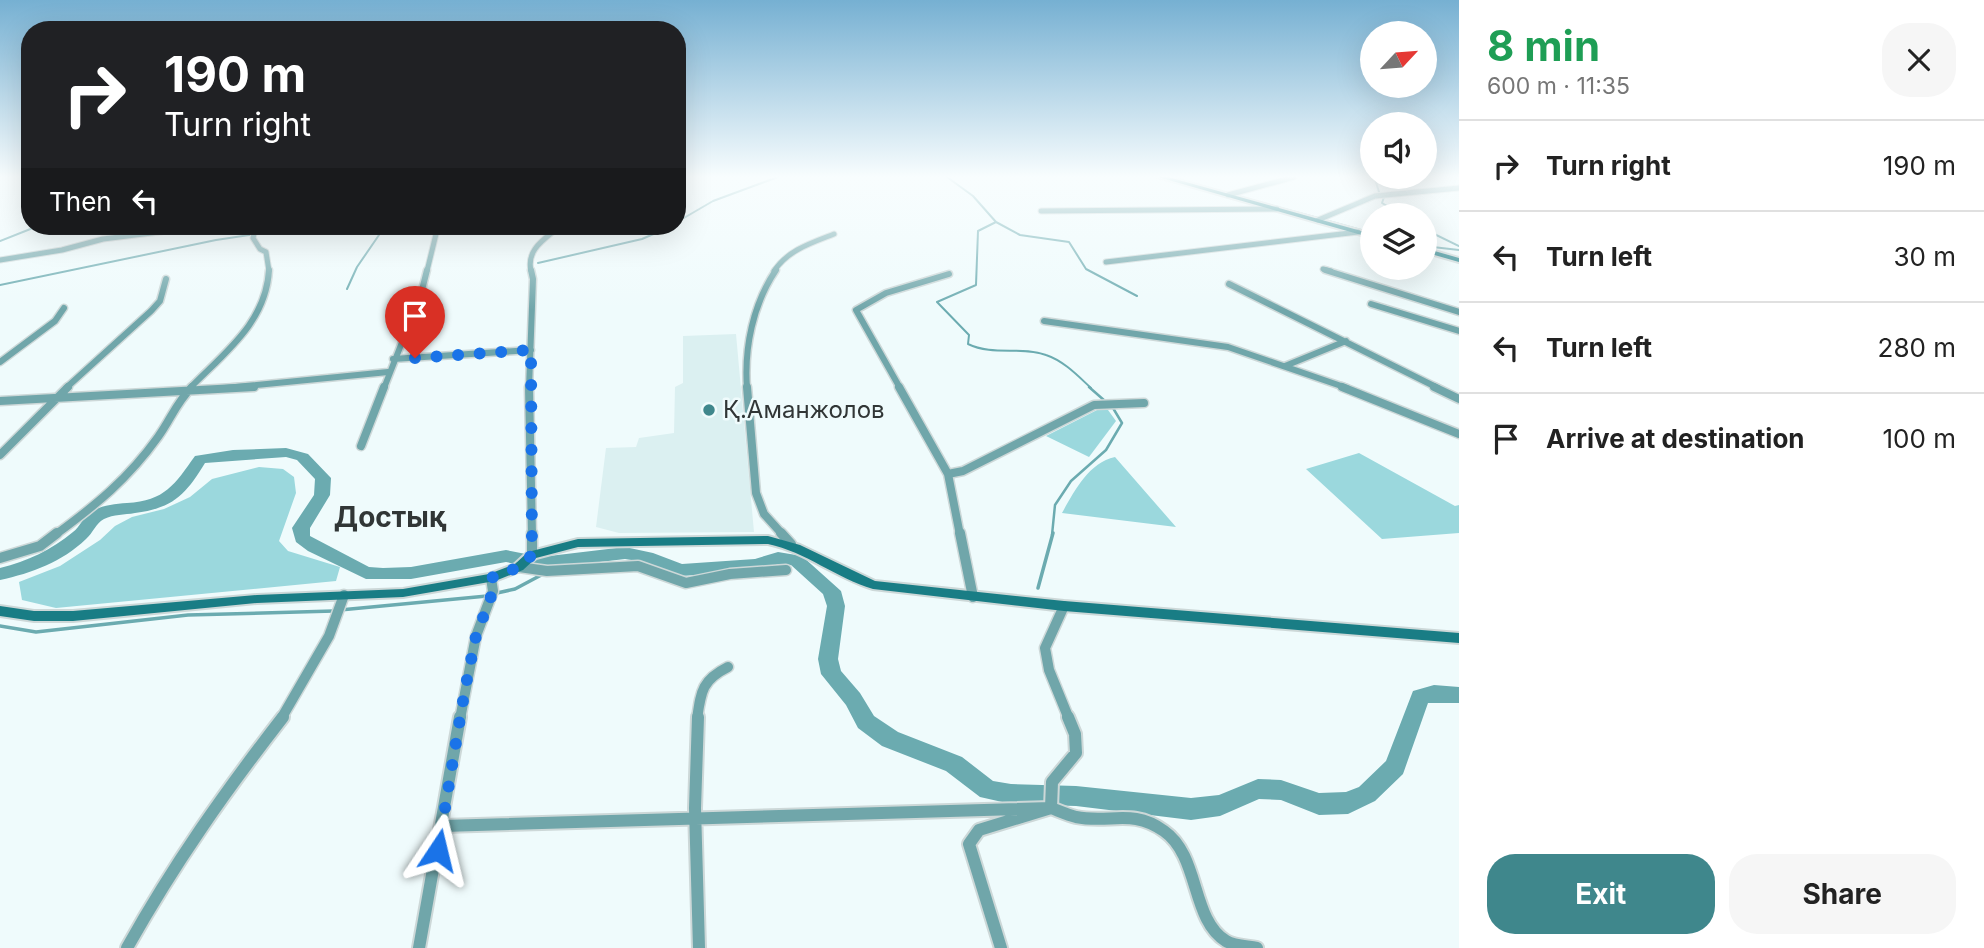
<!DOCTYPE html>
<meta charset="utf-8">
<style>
:root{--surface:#fff;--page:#f6f6f6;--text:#222;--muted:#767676;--line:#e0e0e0;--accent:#3f878c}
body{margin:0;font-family:Inter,sans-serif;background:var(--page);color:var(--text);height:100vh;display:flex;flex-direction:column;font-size:26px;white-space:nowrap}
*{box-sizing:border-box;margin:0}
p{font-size:23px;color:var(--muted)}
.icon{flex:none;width:38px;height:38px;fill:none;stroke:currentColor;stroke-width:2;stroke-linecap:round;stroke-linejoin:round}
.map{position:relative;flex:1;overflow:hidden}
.side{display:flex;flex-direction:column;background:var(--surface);width:525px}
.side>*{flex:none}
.hud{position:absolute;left:21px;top:21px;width:665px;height:214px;border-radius:28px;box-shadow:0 7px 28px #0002;background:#202124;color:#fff;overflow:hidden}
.needle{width:46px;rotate:64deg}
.buttons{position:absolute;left:1360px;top:21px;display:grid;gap:14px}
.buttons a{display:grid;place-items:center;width:77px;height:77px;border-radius:50%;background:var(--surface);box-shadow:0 7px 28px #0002;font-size:35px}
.pin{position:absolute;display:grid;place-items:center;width:60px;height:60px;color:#fff;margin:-72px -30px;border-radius:50% 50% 50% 0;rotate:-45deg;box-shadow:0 0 7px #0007}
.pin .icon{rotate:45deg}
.me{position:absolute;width:77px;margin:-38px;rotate:10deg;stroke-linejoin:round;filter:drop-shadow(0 0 5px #0008)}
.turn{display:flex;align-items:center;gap:24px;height:147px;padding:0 28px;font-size:32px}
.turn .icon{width:91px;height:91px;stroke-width:2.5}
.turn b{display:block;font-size:49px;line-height:60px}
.then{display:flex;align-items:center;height:66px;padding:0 28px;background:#0003;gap:14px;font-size:26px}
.round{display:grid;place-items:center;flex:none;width:74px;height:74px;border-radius:28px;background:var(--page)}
.headline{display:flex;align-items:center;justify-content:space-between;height:119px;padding:0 28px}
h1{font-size:42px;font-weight:700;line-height:52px;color:#1e9e55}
.cta{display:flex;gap:14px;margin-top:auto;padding:14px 28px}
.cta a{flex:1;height:80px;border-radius:28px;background:var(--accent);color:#fff;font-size:28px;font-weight:700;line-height:80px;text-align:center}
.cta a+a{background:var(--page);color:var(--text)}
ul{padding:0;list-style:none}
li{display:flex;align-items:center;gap:21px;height:91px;padding:0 28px;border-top:2px solid var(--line)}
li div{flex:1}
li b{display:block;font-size:26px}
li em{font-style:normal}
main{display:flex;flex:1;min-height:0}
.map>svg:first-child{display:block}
.built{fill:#dbf0f1}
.green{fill:#9bd8dd}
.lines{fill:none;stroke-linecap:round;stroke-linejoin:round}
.stream-far2{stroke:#6babb0;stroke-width:2}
.stream-far1{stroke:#6babb0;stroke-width:2.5}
.stream{stroke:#6babb0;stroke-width:3.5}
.river{fill:#6babb0;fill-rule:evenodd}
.street-far4-casing{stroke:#cdd8d8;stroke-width:7}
.street-far3-casing{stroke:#cdd8d8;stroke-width:9}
.street-far2-casing{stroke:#cdd8d8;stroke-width:11}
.street-far1-casing{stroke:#cdd8d8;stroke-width:13}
.street-casing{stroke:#cdd8d8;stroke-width:16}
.secondary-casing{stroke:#cdd8d8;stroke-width:4}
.street-far4{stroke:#70a6aa;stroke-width:5}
.street-far3{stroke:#70a6aa;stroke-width:6}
.street-far2{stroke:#70a6aa;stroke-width:8}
.street-far1{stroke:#70a6aa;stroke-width:10}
.street{stroke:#70a6aa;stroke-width:12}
.secondary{fill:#197d85;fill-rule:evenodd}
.route{stroke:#1a73e8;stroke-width:12;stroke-dasharray:0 21.6}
.poi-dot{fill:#3f878c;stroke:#effbfc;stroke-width:2.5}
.labels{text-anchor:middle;stroke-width:5;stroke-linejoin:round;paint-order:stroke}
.poi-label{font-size:24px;fill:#313636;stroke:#effbfc;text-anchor:start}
.quarter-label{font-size:28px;font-weight:bold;fill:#313636;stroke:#effbfc}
</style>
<main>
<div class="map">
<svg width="1459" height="948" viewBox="0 0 1459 948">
<rect width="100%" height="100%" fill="#effbfc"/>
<path class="built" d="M736,334l18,198 -135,1 -23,-6 10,-79 30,-1 3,-9 35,-5 1,-46 8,-4v-47z"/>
<path class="green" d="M1099,409l9,1 8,11 -27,36 -43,-21z
M1359,453l96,53 4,-1v28l-77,6 -76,-70z
M1115,457l61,70 -114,-14c12,-21 26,-50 53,-56z
M259,467l24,2 11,8 2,16 -17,48 9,10 52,16 -4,14 -280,27 -34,-8 -3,-18 41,-16 40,-26 15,-14 17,-9 32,-8 26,-12 22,-18z"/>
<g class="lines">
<path class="stream-far2" d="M947,177l26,19 23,26 -18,9 -2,54 -39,17 32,33 -1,9c25,12 53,2 78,11 18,6 32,21 45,33
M1170,177l57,16
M1379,177l-4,2 4,13 5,5 -2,6 20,12
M1233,195l85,23
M1325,220l47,13
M677,222l36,-21 65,-24
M996,222l24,13 49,7 17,27 51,27
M1424,229l35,17
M0,241l38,-15
M1424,246l35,4
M538,263l104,-24 30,-13
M0,285l216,-45 93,-14
M347,289l10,-22 22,-32 -4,-9"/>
<path class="stream-far1" d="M1089,387l16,14
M1052,535l3,-30 16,-24 35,-31 16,-27 -9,-15"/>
<path class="stream" d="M553,567l8,-6
M1038,588l15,-55
M497,593l18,-4 30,-16
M340,610l147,-14
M0,626l36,6 152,-17 146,-4"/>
<path class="river" d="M286,448l22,6 23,24 -1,17 -20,33v8l59,31 14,1 28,-1 95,-17 35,7 84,-10 28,6 29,11 73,-5 23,-7 24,4 39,35 4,15 -7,53 3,12 19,22 14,23 24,16 64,25 31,24 18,3 65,2 115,12 28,-3 39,-16 23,1 38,13 27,-1 13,-5 27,-26 27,-70 21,-6 25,2v16h-31l-25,71 -28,27 -27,13 -29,1 -38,-15 -22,-1 -39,17 -29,4 -115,-14 -65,-2 -31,-7 -34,-26 -64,-25 -24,-18 -12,-23 -25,-31 -3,-15 9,-53 -4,-12 -32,-29 -12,-1 -23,7 -75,5 -37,-14 -19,-3 -84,10 -35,-7 -95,17h-45l-58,-28 -12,-9 -4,-14 22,-33 1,-16 -18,-19 -11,-3 -81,6c-19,31 -31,45 -70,50 -11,2 -21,1 -31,6 -8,4 -11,14 -18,20 -24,23 -54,34 -86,41v-12c28,-7 51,-18 73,-36 7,-5 10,-15 18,-20 11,-7 23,-8 36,-9 38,-2 48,-19 68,-47l38,-6z"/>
<defs>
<path id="street-far4" d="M1228,195l66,-18
M1041,211l236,-2
M1318,220l57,-24 84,-8
M256,226l-3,12 7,11 6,3 3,19
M0,260l62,-10 41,-11 105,-13
M1106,262l252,-30
M1323,269l8,2
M427,271l11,-45
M531,271c-5,-22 14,-32 29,-45
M774,271c14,-21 37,-28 60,-37"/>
<path id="street-far3" d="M1325,270l134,42
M1229,284l209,104
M1371,304l88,27
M1044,321l184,26 119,41
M393,359l138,-9
M0,362l55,-41 9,-13
M1285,366l61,-25
M66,388l85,-77 9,-10 6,-22
M190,388c34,-35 76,-65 79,-118
M225,388l163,-16
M384,388l37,-94 6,-24
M529,388l4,-109 -2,-9
M747,388c-3,-40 6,-84 29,-118
M900,388l-44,-78 30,-17 63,-19"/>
<path id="street-far2" d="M529,387l3,148
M747,387l9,106 8,21 19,21
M899,387l49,87 12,61
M1342,387l117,47
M1434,387l25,12
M0,401l254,-14
M361,446l23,-59
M0,455l68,-68
M948,474l15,-3 131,-66 50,-2
M55,535c41,-30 73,-56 103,-98 13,-18 18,-34 34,-50"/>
<path id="street-far1" d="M532,533v22
M781,533l10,11
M960,533l13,64
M0,558l40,-12 17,-13
M519,567l28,4 91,-5 48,17 44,-9 56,-4
M1064,606l-19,42 4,22 20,49
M281,719l48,-83 15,-41
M460,719l16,-83 17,-45 -2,-13
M697,719c4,-28 5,-39 31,-52"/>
<path id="street" d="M698,717l-3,91 4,140
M443,826l608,-18c8,3 17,7 25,9 34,7 56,-9 88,14 36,25 27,89 62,110 8,5 21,5 31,7
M127,948c47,-84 97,-155 156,-231
M419,948l41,-231
M1001,948l-32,-104 10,-14 72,-22 1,-26 24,-29 -1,-19 -7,-17"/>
<path id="secondary" d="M1158,177h10l204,57v4z
M1424,248l35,10v4l-35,-10z
M768,536l32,9 75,36 189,20 395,32v10l-395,-32 -191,-22c-37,-11 -67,-37 -105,-45l-190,3 -42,11 -13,12 -28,11 -92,16 -146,6 -184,18h-39l-34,-5v-10l34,5h39l184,-16 146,-6 86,-15 26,-10 13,-12 50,-13z"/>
</defs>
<use href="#street-far4" class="street-far4-casing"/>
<use href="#street-far3" class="street-far3-casing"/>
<use href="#street-far2" class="street-far2-casing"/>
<use href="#street-far1" class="street-far1-casing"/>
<use href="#street" class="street-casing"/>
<use href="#secondary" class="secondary-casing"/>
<use href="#street-far4" class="street-far4"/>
<use href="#street-far3" class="street-far3"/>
<use href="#street-far2" class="street-far2"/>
<use href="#street-far1" class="street-far1"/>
<use href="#street" class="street"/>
<use href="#secondary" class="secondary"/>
</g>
<linearGradient id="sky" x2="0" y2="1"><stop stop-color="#76b0d2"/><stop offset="0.57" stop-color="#f8fdfe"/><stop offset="1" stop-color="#f8fdfe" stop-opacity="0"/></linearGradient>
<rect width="1459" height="310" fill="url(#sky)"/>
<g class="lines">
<path class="route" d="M415,358l116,-8 1,205 -13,12 -28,11 2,13 -17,45 -11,53 -27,161"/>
</g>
<circle class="poi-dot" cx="709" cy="410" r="7"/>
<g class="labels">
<g class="poi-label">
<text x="723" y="418">Қ.Аманжолов</text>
</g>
<g class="quarter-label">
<text x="390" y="527">Достық</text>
</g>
</g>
</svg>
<div class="buttons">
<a><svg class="needle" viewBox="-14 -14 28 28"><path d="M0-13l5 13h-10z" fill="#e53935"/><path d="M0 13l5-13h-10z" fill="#767676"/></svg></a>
<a><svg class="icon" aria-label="sound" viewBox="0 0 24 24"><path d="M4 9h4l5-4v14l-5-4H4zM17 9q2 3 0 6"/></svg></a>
<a><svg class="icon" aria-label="layers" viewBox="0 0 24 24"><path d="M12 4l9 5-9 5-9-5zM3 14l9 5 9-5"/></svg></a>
</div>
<div class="pin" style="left:415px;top:358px;background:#d93025"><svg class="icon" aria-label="arrive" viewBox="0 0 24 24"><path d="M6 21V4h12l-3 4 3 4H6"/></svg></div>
<svg class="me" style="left:438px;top:850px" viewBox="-20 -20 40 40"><path d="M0-17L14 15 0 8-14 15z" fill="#1a73e8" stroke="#fff" stroke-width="4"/></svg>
<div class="hud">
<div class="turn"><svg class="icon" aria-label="right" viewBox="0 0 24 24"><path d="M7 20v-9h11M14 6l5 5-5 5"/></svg><div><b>190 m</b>Turn right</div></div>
<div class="then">Then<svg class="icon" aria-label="left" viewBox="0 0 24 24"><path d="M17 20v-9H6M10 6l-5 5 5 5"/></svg></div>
</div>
</div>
<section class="side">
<div class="headline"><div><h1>8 min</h1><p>600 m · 11:35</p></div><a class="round"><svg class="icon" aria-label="close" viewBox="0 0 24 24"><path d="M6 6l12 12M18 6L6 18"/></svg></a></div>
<ul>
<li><svg class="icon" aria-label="right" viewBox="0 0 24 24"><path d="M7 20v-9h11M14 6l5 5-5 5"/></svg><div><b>Turn right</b></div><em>190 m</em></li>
<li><svg class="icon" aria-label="left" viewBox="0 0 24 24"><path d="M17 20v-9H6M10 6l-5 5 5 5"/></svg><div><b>Turn left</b></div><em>30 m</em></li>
<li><svg class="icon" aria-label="left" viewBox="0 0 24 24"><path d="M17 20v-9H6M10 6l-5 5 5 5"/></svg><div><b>Turn left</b></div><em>280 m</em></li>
<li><svg class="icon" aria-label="arrive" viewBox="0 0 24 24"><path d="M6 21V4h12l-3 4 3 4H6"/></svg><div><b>Arrive at destination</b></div><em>100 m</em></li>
</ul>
<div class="cta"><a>Exit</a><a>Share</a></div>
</section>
</main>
